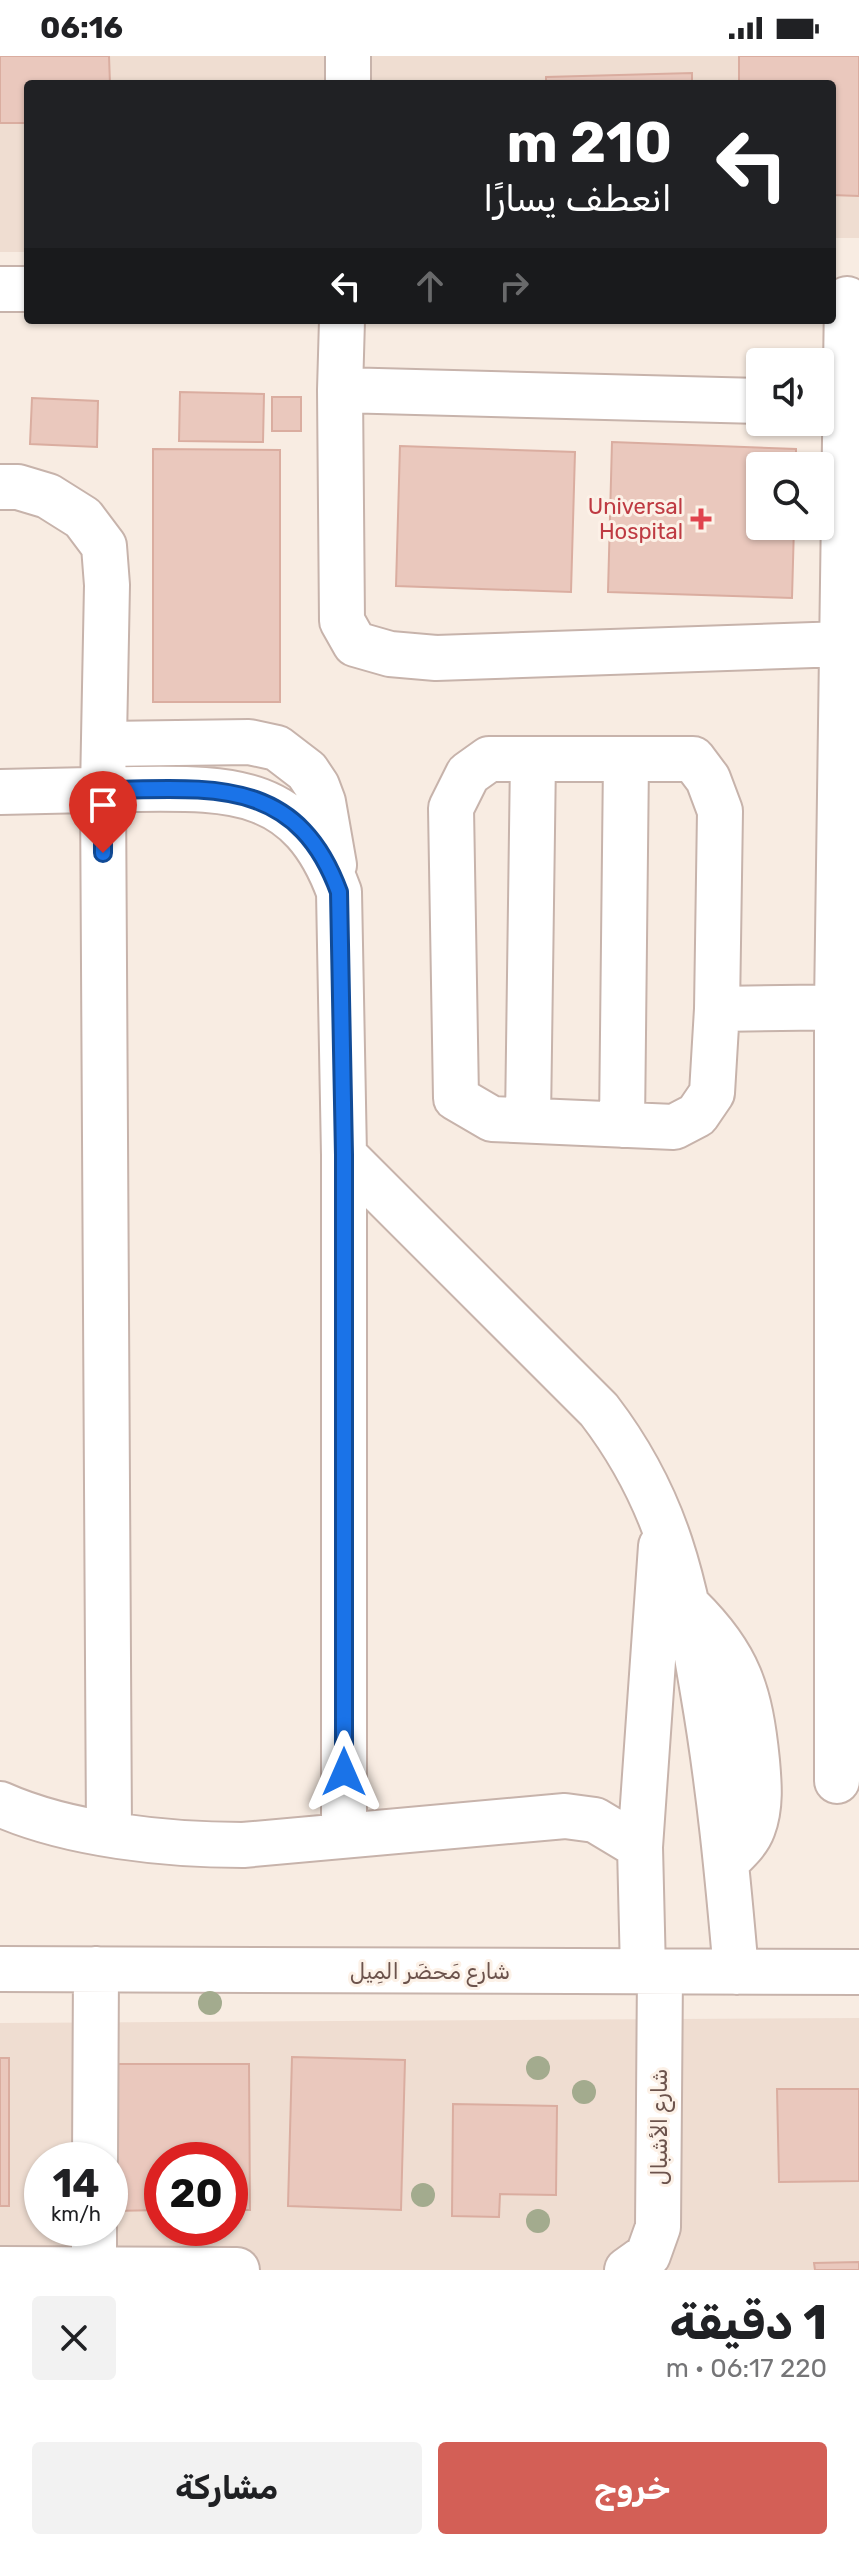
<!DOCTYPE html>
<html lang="ar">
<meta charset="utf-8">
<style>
:root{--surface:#fff;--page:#f2f2f2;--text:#202124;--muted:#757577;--accent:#d35f56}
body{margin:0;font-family:Rubik,Vazirmatn,sans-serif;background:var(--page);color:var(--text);direction:rtl;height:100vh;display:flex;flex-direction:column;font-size:30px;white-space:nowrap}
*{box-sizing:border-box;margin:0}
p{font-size:26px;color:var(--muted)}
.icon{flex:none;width:44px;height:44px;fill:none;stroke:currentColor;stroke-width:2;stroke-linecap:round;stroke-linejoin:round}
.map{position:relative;height:2214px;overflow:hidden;direction:ltr}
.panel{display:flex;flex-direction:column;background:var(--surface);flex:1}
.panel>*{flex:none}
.banner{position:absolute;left:24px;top:24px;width:812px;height:244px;border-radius:8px;box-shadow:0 2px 6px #0004;direction:rtl;background:#202124;color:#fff;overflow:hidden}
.controls{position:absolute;left:746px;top:292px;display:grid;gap:16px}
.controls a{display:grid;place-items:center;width:88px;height:88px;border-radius:8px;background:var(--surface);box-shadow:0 2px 6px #0004;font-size:40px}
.speed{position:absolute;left:24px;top:2086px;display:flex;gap:16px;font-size:40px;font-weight:700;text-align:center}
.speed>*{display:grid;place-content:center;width:104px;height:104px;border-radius:50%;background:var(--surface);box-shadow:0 2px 6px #0004;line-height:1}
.speed small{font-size:20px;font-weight:400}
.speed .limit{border:12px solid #d22;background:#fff;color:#111}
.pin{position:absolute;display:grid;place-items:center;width:68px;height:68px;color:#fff;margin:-82px -34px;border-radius:50% 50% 50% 0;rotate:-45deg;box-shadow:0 0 8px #0007}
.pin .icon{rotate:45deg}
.me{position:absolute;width:88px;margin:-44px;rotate:0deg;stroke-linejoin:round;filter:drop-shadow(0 0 6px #0008)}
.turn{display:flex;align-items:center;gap:28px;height:168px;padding:0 32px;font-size:36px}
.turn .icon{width:104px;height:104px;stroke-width:2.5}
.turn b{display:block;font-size:56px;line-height:68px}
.lanes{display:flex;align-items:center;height:76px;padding:0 32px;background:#0003;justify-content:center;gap:40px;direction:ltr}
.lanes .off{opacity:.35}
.round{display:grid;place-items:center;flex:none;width:84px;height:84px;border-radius:8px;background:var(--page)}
.head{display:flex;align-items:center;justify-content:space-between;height:136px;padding:0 32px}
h1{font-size:48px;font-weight:700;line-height:60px}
.action{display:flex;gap:16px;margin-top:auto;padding:16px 32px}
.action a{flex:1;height:92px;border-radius:8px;background:var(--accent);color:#fff;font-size:32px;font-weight:700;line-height:92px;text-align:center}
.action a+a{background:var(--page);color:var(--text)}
.status{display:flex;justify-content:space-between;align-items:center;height:56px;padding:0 40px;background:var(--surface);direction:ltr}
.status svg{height:22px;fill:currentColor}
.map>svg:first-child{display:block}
.residential{fill:#efddd1;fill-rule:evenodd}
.building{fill:#eac8bd;stroke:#daada0;stroke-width:2}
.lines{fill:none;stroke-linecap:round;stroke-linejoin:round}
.minor-casing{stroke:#c7b3ab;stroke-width:48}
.minor{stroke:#fff;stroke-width:44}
.tree{fill:#a3ab8e}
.route-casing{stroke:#114b97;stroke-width:20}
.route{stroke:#1a73e8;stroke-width:14}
.health-dot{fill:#e0444e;stroke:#fcf1e7;stroke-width:3}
.labels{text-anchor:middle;stroke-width:6;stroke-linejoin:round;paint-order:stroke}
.health-label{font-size:22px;fill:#be3a42;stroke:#fcf1e7;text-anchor:end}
.street-label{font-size:22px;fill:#6c534c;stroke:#fcf1e7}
</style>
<div class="status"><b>06:16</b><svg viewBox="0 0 49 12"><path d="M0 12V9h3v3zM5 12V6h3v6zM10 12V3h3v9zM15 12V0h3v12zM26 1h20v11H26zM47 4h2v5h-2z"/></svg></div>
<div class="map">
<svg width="859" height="2214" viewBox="0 0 859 2214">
<rect width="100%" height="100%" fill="#f8ece2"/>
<path class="residential" d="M0,0h859v182h-27v-154h-804v168h-28z
M859,1962v252h-859v-247zM42,2104h68v68h-68zM162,2104h68v68h-68z"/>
<path class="building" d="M0,0h109l1,28h-82v39h-28z
M739,0h120v140l-27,-1v-111h-93z
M692,17v11h-146v-7z
M180,336l84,2 -1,48 -84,-1z
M272,341h29v34h-29z
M32,342l66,3 -1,46 -67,-3z
M612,386l184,7v17h-36v60h34l-2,72 -184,-6z
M400,390l175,6 -4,140 -175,-6z
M153,393l127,1v252h-127z
M292,2001l113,3 -4,150 -113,-4z
M0,2002h9v148h-9z
M111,2008h138l1,146h-20v-50h-68v50l-50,1z
M777,2033h82v92l-80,1z
M453,2048l104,2 -1,89 -56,-1 -1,23 -47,-1z
M859,2206v8h-44l-1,-7z"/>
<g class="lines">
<defs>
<path id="minor" d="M348,28v-28
M0,233h28
M342,264l-2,70 2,231 13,23 35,10 46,4 407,-14
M340,334l420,11
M0,431h18l30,9 35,22 21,28 3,39 -4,205 6,1043
M105,688l144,-2 28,6 30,23 10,15 6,16 11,63
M489,703h204l15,20 12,32 -3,198 -5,84 -15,22 -23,12 -182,-8 -36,-21 -5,-290 17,-34z
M0,736c45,-1 90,-2 135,-3 97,-1 165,-3 204,103l5,263v679
M717,953l142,-2
M528,1064l5,-361
M622,1069l4,-365
M344,1099l255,255c69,90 86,173 104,282 16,93 25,186 33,280
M689,1551c50,49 61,85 68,154 2,22 4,46 -4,67 -5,14 -17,24 -27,34
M837,1725v-774l10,-708
M0,1748c69,31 168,41 243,41l322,-29 30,4 45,27
M0,1913l859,3
M643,1915l-3,-124 21,-301
M95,2104l1,-191
M0,2213l237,1
M94,2213v-41
M627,2214l21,-15 10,-28 2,-255"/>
</defs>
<use href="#minor" class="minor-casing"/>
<use href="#minor" class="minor"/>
</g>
<g class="tree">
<circle cx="210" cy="1947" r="12"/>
<circle cx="538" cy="2012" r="12"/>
<circle cx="584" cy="2036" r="12"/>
<circle cx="423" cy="2139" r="12"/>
<circle cx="538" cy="2165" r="12"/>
</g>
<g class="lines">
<defs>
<path id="route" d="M103,797v-63c104,-1 193,-16 236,102l5,263v617"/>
</defs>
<use href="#route" class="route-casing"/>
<use href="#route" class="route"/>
</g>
<path class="health-dot" d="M697 451h8v8h8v8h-8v8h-8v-8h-8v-8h8z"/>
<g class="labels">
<g class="health-label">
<text x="683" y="458">Universal<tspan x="683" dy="25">Hospital</tspan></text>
</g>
<g class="street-label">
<text x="430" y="1923">شارع مَحضَر المِيل</text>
<text transform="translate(659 2071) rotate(-90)" y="8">شارع الأشبال</text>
</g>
</g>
</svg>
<div class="controls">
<a><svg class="icon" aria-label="sound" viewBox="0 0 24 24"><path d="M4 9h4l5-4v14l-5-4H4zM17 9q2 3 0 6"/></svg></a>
<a><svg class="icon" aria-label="search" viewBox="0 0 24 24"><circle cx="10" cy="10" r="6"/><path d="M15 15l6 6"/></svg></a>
</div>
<div class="speed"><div>14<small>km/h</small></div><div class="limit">20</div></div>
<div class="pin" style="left:103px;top:797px;background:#d93025"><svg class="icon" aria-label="arrive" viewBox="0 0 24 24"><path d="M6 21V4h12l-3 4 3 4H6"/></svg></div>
<svg class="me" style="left:344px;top:1716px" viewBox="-20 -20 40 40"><path d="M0-17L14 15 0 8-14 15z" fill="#1a73e8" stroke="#fff" stroke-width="4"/></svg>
<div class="banner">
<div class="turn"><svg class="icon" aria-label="left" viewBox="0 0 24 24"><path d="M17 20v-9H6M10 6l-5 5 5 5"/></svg><div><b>210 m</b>انعطف يسارًا</div></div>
<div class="lanes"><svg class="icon" aria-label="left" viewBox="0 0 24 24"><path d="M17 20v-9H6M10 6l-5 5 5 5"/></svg><svg class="icon off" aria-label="ahead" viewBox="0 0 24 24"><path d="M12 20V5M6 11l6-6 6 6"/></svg><svg class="icon off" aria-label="right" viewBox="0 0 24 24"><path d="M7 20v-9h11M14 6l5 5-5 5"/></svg></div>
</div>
</div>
<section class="panel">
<div class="head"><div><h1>1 دقيقة</h1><p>220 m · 06:17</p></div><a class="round"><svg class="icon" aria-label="close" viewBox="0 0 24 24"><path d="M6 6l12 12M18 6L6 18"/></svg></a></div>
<div class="action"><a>خروج</a><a>مشاركة</a></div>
</section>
